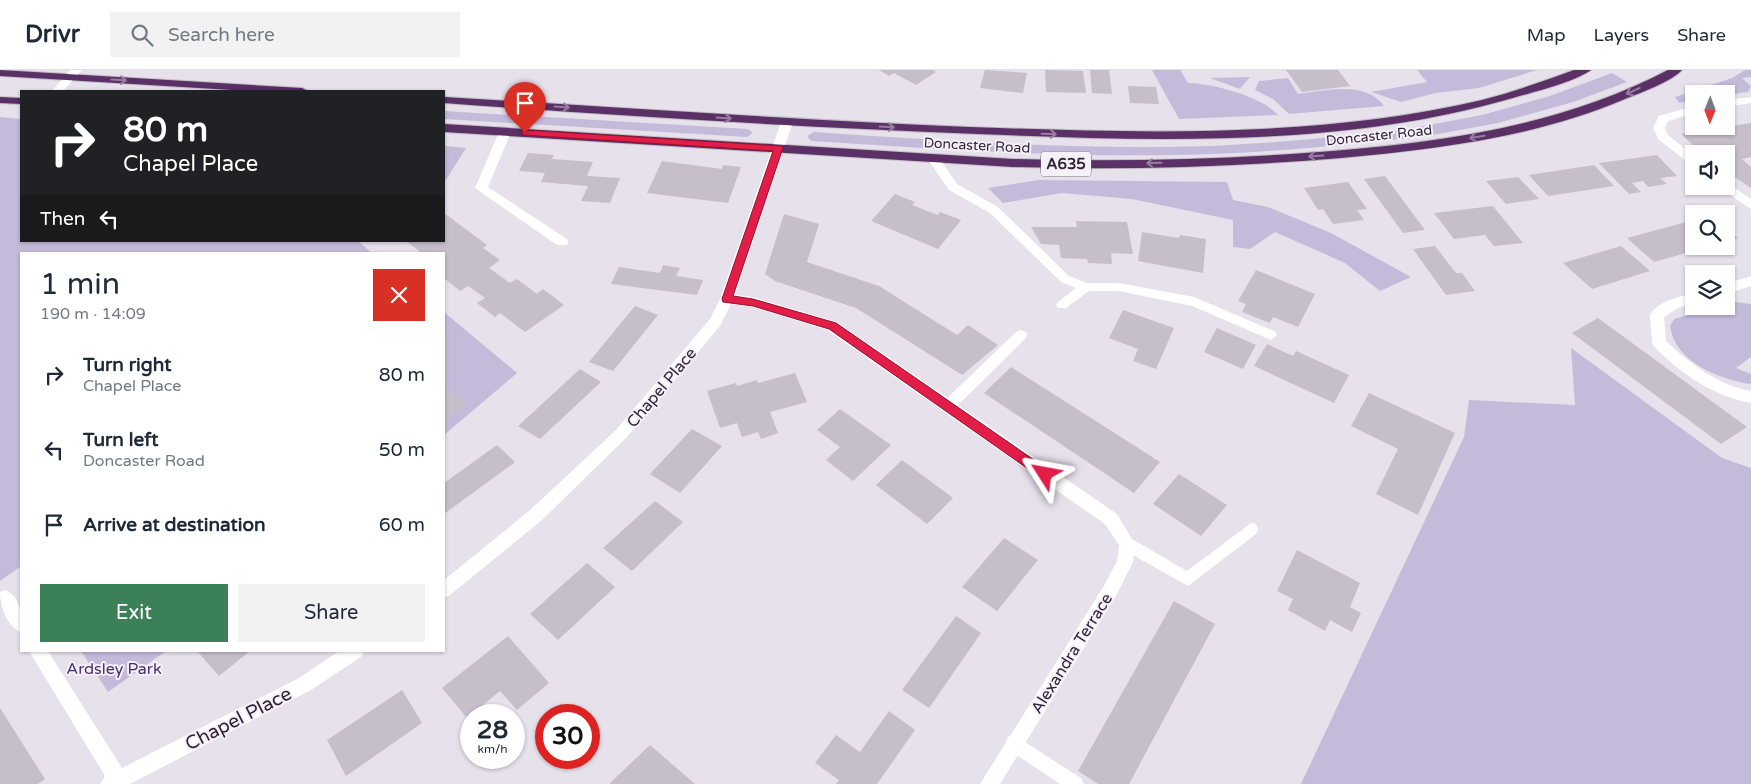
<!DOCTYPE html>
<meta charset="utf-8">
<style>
:root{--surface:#fff;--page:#f2f2f3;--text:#1f2937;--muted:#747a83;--line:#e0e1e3;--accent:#3c8058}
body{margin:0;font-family:"Varela Round",sans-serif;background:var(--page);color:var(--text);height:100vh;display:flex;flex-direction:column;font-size:19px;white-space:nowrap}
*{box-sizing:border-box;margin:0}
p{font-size:16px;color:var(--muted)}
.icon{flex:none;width:28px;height:28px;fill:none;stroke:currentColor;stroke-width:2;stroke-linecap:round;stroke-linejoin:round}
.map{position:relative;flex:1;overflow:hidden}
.panel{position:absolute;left:20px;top:182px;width:425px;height:400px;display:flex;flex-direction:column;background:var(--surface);border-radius:0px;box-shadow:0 1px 4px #0004}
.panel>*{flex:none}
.hud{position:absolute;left:20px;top:20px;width:425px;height:152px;border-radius:0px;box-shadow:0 1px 4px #0004;background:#202124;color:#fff;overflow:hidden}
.needle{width:32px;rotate:181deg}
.fabs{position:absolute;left:1685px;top:15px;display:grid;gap:10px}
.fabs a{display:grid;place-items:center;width:50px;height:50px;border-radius:0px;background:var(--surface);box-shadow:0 1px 4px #0004;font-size:25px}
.speed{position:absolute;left:460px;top:634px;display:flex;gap:10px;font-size:25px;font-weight:700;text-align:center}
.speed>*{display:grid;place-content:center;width:65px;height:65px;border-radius:50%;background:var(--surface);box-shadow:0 1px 4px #0004;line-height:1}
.speed small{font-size:12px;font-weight:400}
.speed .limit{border:8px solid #d22;background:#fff;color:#111}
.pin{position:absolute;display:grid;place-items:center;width:42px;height:42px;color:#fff;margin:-51px -21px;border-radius:50% 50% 50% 0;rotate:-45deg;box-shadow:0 0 5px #0007}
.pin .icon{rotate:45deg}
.me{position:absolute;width:55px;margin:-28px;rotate:304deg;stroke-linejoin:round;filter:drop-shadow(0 0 4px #0008)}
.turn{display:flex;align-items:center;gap:18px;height:105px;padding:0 20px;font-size:22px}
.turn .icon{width:65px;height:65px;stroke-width:2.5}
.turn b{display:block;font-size:35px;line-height:42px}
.then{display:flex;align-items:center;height:48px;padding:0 20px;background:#0003;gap:10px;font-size:19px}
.round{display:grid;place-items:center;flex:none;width:52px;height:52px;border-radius:0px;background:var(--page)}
.head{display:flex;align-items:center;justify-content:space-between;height:85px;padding:0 20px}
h1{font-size:30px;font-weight:600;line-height:38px}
.button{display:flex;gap:10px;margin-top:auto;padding:10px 20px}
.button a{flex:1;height:58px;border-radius:0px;background:var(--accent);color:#fff;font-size:20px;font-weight:600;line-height:58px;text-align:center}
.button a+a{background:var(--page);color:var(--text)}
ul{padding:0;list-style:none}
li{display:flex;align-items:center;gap:15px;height:75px;padding:0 20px}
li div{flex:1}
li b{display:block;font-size:19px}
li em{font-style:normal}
header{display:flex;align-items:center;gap:30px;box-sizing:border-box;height:70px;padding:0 25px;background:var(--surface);border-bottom:1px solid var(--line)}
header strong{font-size:24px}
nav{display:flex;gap:28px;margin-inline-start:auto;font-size:18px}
.search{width:350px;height:45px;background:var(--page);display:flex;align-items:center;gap:12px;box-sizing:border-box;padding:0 18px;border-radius:0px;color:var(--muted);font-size:19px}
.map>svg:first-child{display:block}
.green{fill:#c4bbdb}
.building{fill:#c6becb}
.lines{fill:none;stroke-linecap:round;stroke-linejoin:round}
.highway-casing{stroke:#c2bdc4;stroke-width:2}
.lane{fill:#fff;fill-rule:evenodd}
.street{fill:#fff;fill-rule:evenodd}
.highway{fill:#5a3066;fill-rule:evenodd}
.oneway{stroke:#987da0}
.route{fill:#e11d48;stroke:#92132f}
.labels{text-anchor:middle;stroke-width:4;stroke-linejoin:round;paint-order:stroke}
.far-street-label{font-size:14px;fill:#34223b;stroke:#f5f1f8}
.shield{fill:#f5f1f8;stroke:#6e6074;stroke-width:1}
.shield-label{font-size:15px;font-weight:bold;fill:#34223b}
.street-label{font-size:16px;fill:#34223b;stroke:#f5f1f8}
.park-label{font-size:16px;fill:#482f70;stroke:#f5f1f8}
.near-street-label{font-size:19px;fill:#34223b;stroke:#f5f1f8}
</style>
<header>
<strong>Drivr</strong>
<div class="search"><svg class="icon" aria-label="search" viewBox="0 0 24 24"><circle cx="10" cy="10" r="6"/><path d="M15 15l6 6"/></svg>Search here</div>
<nav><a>Map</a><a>Layers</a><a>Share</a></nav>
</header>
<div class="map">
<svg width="1751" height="714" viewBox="0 0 1751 714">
<rect width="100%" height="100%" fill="#e7e1eb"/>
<path class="green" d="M1152,0h28l8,13c23,0 75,14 90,32l-99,4z
M1417,0h120l-58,18 -43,5 -35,9 -30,-10 56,-10z
M1745,0h6v7l-9,1 9,8 -3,6 -22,3 -32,-1v6l-15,3 -4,-6 57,-19z
M1612,3l15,9 -54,20 -75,21 -71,13 -9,-9 64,-12 68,-19z
M1250,7l-10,12 -30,-11z
M1288,8l10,16c27,-3 67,-14 86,12l-95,8 -16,-15 -18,-9 4,-9z
M444,41l304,18 5,4 -6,4 -303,-18z
M0,47l21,2v122h337l15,13h-352v312l-21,15z
M1404,59l8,9c-59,6 -118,12 -177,15 -141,7 -283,-3 -424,-12l-4,-5 7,-4c132,9 265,18 397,14 65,-3 129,-9 193,-17z
M444,76l22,2 -22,35z
M1039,110l188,2 6,18 35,7 63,26 80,44 -31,14 -35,-28 -70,-31 -25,17 -17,-2v-27l-101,-21 -70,-6 -59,10 -15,-15z
M1735,232l16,2v53l-15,11 15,6v9l-2,1c-32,-6 -74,-22 -79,-58l4,-7z
M444,242l73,61 -73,62z
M1571,278l151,110 29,10v316h-450l163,-347 5,-37 106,5z
M81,581h85l-58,41z"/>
<path class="building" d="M879,0h54l3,2 -20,13 -22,-12 -5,3z
M985,0l42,3 -4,20 -43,-5z
M1045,0l38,1 3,22 -40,-1z
M1090,0h19l3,24 -20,-1z
M1286,0h52l12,16 -48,6z
M1128,16l28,1 3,17 -29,-1z
M1751,53v34l-9,2 9,8v21l-25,-17v-17h-23l-22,-20z
M528,83l26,2 -2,4 41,3 -6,14 33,2 -10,25 -29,-2 7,-15 -47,-4 4,-9 -26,-2z
M1657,85l20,21 -17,2 7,6 -19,3 -5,-6 -11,2 9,9 -12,2 -30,-31z
M662,91l60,8 1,-4 18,2 -13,36 -81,-10z
M1594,95l20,21 -66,10 -19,-21z
M1385,106l40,54 -22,3 -39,-54z
M1518,107l21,22 -33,5 -20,-23z
M1348,112l19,27 -10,1 7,10 -31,4 -10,-15 -5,1 -14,-22z
M895,124l20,8 -3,3 26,10 2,-3 21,8 -23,29 -67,-28z
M1493,136l30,37 -29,3 -9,-11 -31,4 -20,-26z
M444,143l43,32 -4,3 17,12 -11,8 21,15 7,-4 20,15 6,-5 21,16 -39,27 -25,-19 -5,4 -18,-14 8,-5 -17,-12 -8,5 -16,-13v-24h-21l-17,-13h38z
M784,144l35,10 -12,38 72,24 78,49 11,-10 30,20 -36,30 -106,-67 -81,-27 -10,-7z
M1694,150v26l13,1 -53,15 -27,-24z
M1076,151l51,1 6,32 -22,-1 1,11 -24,-1 -1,-4 -26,-1 -2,-13 -18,-1 -10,-17h46z
M1726,159l12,9 -12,4z
M1142,162l37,6 1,-3 26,4 -3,34 -65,-12z
M1435,176l21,27h6l13,18 -29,4 -33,-46z
M1621,176l29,25 -58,18 -29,-26z
M663,195l17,3 -4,8 27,4 -6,15 -86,-11 8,-17 41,6z
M1256,200l59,24 -17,33 -25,-10 -3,6 -28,-11 4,-8 -8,-3z
M635,236l23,9 -45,56 -24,-9z
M1123,240l51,18 -18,41 -23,-8 5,-12 -29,-11z
M1598,248l149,109 -26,17 -149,-111z
M1217,258l39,17 -13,24 -39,-17z
M1267,274l26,12 3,-5 53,24 -15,28 -80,-37z
M1011,297l91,58 58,37 -26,31 -150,-100z
M580,299l21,13 -61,57 -22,-13z
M795,303l12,29 -37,10 8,21 -17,6 -3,-7 -16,5 -5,-14 -17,5 -13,-37 29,-8 1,3 20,-6 1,3z
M450,320l17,13 -23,19v-27z
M1369,323l86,40 -37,82 -42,-21 22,-45 -47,-23z
M840,339l51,36 -38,36 -27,-21 14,-13 -23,-17z
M692,359l30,17 -42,47 -30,-19z
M497,375l18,17 -71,52v-31z
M902,390l51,38 -26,26 -51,-39z
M1179,404l48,31 -26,31 -48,-32z
M655,431l28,21 -51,49 -29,-23z
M1004,468l34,22 -41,51 -35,-24z
M1297,480l63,33 -10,24 11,6 -9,19 -22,-12 -5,11 -37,-21 5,-11 -16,-8z
M587,493l28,24 -57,53 -28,-26z
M1174,531l41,23 -86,160h-31l-20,-13z
M956,546l25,17 -52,75 -27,-18z
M508,566l41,47 -32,27 -17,-19 -33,27 -25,-30z
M197,581h53l-31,25z
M402,620l20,33 -76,53 -19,-36z
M0,638l45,71 -7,5h-38z
M889,641l26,19 -38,54h-41l3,-4 -24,-17 21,-28 24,17z
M650,675l45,39h-86z"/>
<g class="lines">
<defs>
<path id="highway" d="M0,0l302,18 6,3h-59l-249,-15z
M1574,0h17c-16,12 -61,23 -82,29 -169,49 -358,42 -531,35 -179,-7 -357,-18 -534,-31v-6c175,10 350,23 525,30 170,6 346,12 513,-27 31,-8 62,-19 92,-30z
M1668,0h14c-11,12 -42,23 -57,29 -89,38 -188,50 -284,59 -109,9 -218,12 -328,9l-569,-35v-8l569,35c97,3 195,1 292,-6 125,-9 250,-24 363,-83z
M0,27l21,1v6l-21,-1z"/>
</defs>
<use href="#highway" class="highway-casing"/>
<path class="lane" d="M933,84l4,1 20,29 41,23 71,69 18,7h32l75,14 82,35 1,3 -6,5 -79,-34 -73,-15h-30l-23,17h-8l-2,-3 2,-3 18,-14 -15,-6 -71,-69 -41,-23 -22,-32z
M1021,260l5,2 1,3 -1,3 -74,73h-10l-2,-4 2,-4 74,-71z
M1251,453l5,1 2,5 -2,5 -68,52 -66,-37 -2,-5 2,-5 5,-2 5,2 55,32z
M1014,665l67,43 3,6h-24l-52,-35 -2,-6 2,-6z"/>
<path class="street" d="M70,0h12l-19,21h-11z
M1751,27v6l-25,4v-7z
M1694,36v7l-26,8 -3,7 3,7 26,21v11l-35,-27 -6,-12 6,-12z
M787,48l6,4 -58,173 18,2 84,25 280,192 18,30 -2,18 -16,32 -117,190h-20l125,-200 12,-23 2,-16 -14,-21 -278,-194 -74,-23 -22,-3 -11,22 -94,112 -85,83 -91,74 -6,3v-18l85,-69 87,-81 94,-111 10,-20 61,-177z
M505,58l6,4 -23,55 79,52 1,3 -1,3h-10l-82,-57 24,-56z
M1726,112l25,17v10l-30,-20 -2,-3h7z
M1751,206v10l-25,8v-10z
M1694,223v10l-16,5 -14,9 2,24c25,23 51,44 85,50v12c-33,-6 -58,-22 -83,-43 -5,-5 -12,-10 -16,-17l-2,-28c8,-14 29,-18 44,-22z
M5,520c17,7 16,26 16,42 -14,-5 -21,-26 -21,-40z
M29,581h19l74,117 177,-90 40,-27h25l-3,6 -50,33 -181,94h-30l5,-8z"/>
<use href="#highway" class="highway"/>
</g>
<defs><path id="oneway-shaft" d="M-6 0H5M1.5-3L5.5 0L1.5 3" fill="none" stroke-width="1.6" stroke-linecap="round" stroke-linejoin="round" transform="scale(1.25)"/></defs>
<g class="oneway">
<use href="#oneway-shaft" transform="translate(119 10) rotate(3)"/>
<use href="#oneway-shaft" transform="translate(1633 21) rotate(156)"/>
<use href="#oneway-shaft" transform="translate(562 37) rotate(4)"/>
<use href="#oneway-shaft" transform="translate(724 48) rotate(4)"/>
<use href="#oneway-shaft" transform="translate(887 57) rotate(3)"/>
<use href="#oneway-shaft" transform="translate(1049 64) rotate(2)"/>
<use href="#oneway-shaft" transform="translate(1477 67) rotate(170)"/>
<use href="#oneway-shaft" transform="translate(1316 86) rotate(176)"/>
<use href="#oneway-shaft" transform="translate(1154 93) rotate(179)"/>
</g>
<path class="route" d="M525,60l257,16 1,2 -50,148 20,3 83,24 214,148v7h-9l-212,-149 -76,-23 -30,-4 -1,-3 51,-148 -251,-16v-4z"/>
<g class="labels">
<g class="far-street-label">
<text transform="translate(1379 65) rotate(-6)" y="5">Doncaster Road</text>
<text transform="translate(977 75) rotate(3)" y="5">Doncaster Road</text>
</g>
<rect class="shield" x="1041" y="81.5" width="50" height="25" rx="4"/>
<g class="shield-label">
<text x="1066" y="99">A635</text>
</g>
<g class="street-label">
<text transform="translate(661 317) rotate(-50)" y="6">Chapel Place</text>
<text transform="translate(1071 583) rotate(-58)" y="6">Alexandra Terrace</text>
</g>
<g class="park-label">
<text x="114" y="604">Ardsley Park</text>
</g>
<g class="near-street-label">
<text transform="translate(238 648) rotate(-27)" y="7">Chapel Place</text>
</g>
</g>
</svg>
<div class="fabs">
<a><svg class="needle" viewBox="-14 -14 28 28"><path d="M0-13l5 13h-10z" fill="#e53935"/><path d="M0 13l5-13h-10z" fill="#747a83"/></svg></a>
<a><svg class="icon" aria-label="sound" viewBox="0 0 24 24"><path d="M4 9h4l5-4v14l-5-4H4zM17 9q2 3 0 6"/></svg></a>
<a><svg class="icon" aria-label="search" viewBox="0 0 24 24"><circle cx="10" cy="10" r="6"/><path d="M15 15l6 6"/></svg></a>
<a><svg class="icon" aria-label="layers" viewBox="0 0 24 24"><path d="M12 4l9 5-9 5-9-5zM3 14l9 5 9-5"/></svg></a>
</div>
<div class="speed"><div>28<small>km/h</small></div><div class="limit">30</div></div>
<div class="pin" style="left:525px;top:63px;background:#d93025"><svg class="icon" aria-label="arrive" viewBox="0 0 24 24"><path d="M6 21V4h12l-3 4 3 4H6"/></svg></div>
<svg class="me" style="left:1045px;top:404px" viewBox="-20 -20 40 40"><path d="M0-17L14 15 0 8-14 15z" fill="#e11d48" stroke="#fff" stroke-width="4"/></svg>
<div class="hud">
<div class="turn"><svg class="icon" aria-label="right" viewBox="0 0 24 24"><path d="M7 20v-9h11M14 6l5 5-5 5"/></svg><div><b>80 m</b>Chapel Place</div></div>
<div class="then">Then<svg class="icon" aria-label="left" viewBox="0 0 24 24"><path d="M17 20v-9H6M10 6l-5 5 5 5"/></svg></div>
</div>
<section class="panel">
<div class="head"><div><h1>1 min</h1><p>190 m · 14:09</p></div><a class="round" style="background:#d93025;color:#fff"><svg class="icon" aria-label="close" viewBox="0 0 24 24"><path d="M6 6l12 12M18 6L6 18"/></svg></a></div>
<ul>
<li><svg class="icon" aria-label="right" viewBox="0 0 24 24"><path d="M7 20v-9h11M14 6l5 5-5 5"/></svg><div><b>Turn right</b><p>Chapel Place</p></div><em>80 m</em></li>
<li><svg class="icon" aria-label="left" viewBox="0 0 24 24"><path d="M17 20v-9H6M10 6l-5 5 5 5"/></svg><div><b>Turn left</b><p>Doncaster Road</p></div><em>50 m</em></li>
<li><svg class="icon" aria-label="arrive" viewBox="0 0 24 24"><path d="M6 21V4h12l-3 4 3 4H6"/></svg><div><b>Arrive at destination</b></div><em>60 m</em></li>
</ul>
<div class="button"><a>Exit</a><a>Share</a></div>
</section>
</div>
